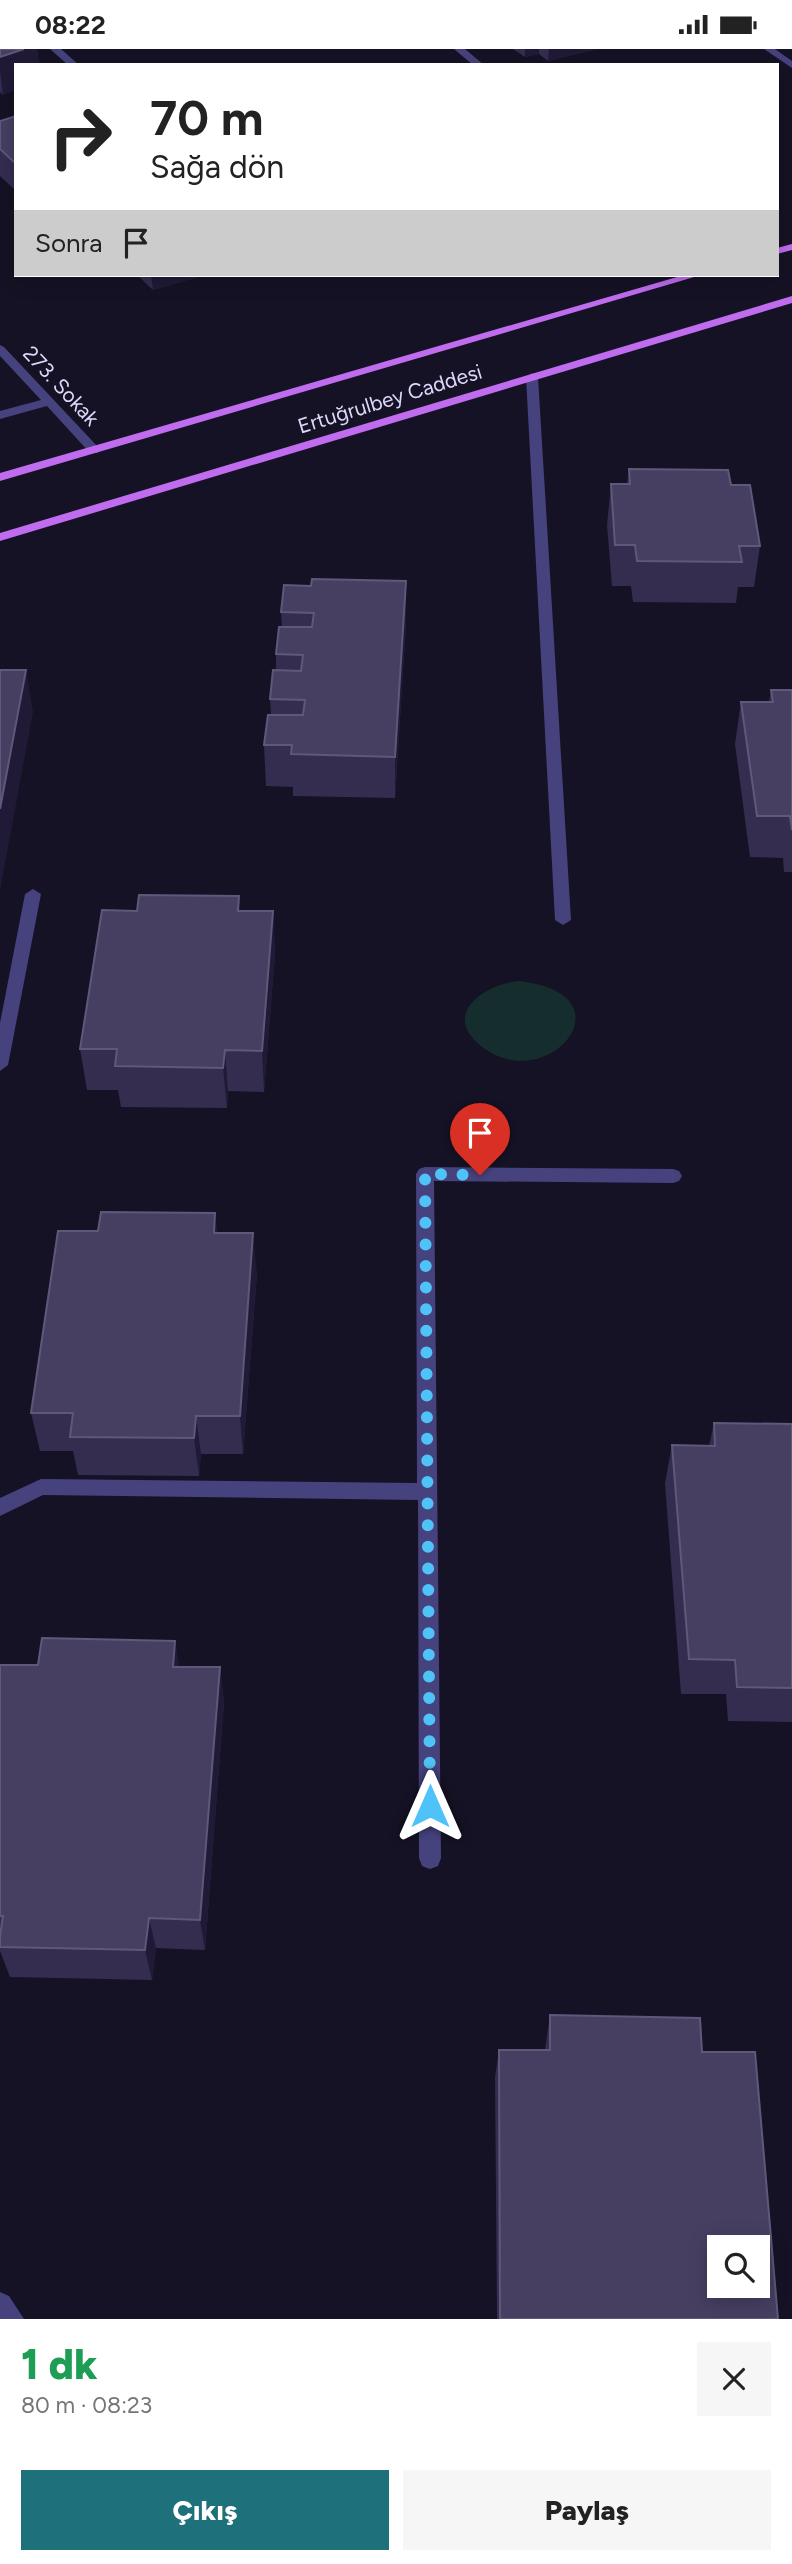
<!DOCTYPE html>
<html lang="tr">
<meta charset="utf-8">
<style>
:root{--surface:#fff;--page:#f6f6f6;--text:#222;--muted:#767676;--accent:#1e707a}
body{margin:0;font-family:Figtree,sans-serif;background:var(--page);color:var(--text);height:100vh;display:flex;flex-direction:column;font-size:26px;white-space:nowrap}
*{box-sizing:border-box;margin:0}
p{font-size:23px;color:var(--muted)}
.icon{flex:none;width:38px;height:38px;fill:none;stroke:currentColor;stroke-width:2;stroke-linecap:round;stroke-linejoin:round}
.map{position:relative;height:2270px;overflow:hidden}
.sheet{display:flex;flex-direction:column;background:var(--surface);flex:1}
.sheet>*{flex:none}
.top-card{position:absolute;left:14px;top:14px;width:765px;height:214px;border-radius:0px;box-shadow:0 4px 18px #0003;background:#fff;color:var(--text);overflow:hidden}
.fabs{position:absolute;left:707px;top:2186px;display:grid;gap:14px}
.fabs a{display:grid;place-items:center;width:63px;height:63px;border-radius:0px;background:var(--surface);box-shadow:0 4px 18px #0003;font-size:35px}
.pin{position:absolute;display:grid;place-items:center;width:60px;height:60px;color:#fff;margin:-72px -30px;border-radius:50% 50% 50% 0;rotate:-45deg;box-shadow:0 0 7px #0007}
.pin .icon{rotate:45deg}
.me{position:absolute;width:77px;margin:-38px;rotate:0deg;stroke-linejoin:round;filter:drop-shadow(0 0 5px #0008)}
.turn{display:flex;align-items:center;gap:24px;height:147px;padding:0 21px;font-size:32px}
.turn .icon{width:91px;height:91px;stroke-width:2.5}
.turn b{display:block;font-size:49px;line-height:60px}
.then{display:flex;align-items:center;height:66px;padding:0 21px;background:#0003;gap:14px;font-size:26px}
.round{display:grid;place-items:center;flex:none;width:74px;height:74px;border-radius:0px;background:var(--page)}
.headline{display:flex;align-items:center;justify-content:space-between;height:119px;padding:0 21px}
h1{font-size:42px;font-weight:800;line-height:52px;color:#1e9e55}
.primary-button{display:flex;gap:14px;margin-top:auto;padding:14px 21px}
.primary-button a{flex:1;height:80px;border-radius:0px;background:var(--accent);color:#fff;font-size:28px;font-weight:800;line-height:80px;text-align:center}
.primary-button a+a{background:var(--page);color:var(--text)}
.status{display:flex;justify-content:space-between;align-items:center;height:49px;padding:0 35px;background:var(--surface);direction:ltr}
.status svg{height:19px;fill:currentColor}
.map>svg:first-child{display:block}
.green{fill:#152e2d}
.lines{fill:none;stroke-linecap:round;stroke-linejoin:round}
.minor{fill:#45427e;fill-rule:evenodd}
.major{fill:#bf6cef;fill-rule:evenodd}
.wall{fill:#342d50}
.shaded-wall{fill:#201a37}
.building{fill:#463f62;stroke:#5e587a;stroke-width:2;fill-rule:evenodd}
.route{stroke:#4fc3f7;stroke-width:12;stroke-dasharray:0 21.6}
.labels{text-anchor:middle;stroke-width:7;stroke-linejoin:round;paint-order:stroke}
.far-street-label{font-size:21px;fill:#ddd9fb;stroke:#151225}
</style>
<div class="status"><b>08:22</b><svg viewBox="0 0 49 12"><path d="M0 12V9h3v3zM5 12V6h3v6zM10 12V3h3v9zM15 12V0h3v12zM26 1h20v11H26zM47 4h2v5h-2z"/></svg></div>
<div class="map">
<svg width="792" height="2270" viewBox="0 0 792 2270">
<rect width="100%" height="100%" fill="#151225"/>
<path class="green" d="M518,932c117,12 30,118 -37,65 -40,-32 3,-61 37,-65z"/>
<g class="lines">
<path class="minor" d="M50,0h11l18,16h-11z
M454,0h11l19,16h-11z
M764,0h11l17,12v7z
M0,296l4,2 94,100v6h-8l-43,-47 -47,13v-8l41,-11 -41,-44z
M532,324l6,4 33,543 -8,5 -8,-5 -29,-543z
M33,840l8,5 -33,171 -8,6v-48l25,-129z
M425,1118l248,2 6,2 3,5 -3,5 -6,2 -239,-2 7,677 -3,8 -8,3 -8,-3 -3,-8 -1,-358 -375,-5 -43,21v-18l41,-19 376,4 -1,-309 3,-5z
M0,2243l9,4 15,23h-24z"/>
<path class="major" d="M792,195v6l-15,4v-6z
M684,226h17l-701,206v-8z
M792,247v7l-792,238v-8z"/>
</g>
<path class="wall" d="M0,0h37l2,16h-23l-13,30 -3,-3z
M513,0h84l-49,12 -9,-7 -14,3z
M16,67v75l-16,-15v-55z
M137,226h68l-52,15z
M629,420l102,16 29,61 -6,41h-16l-2,16 -103,-1 -2,-16h-19l-5,-61 4,-41h16z
M406,532v41l-11,176 -102,-2v-9l-27,-1 -2,-41 7,-30 -1,-16 6,-29v-16l6,-27 -1,-15 30,-26z
M771,641h21v182h-8l-1,-14 -33,-1 -15,-113 6,-42h28z
M241,862h32l2,42 -11,139 -36,-1 -1,17 -106,-1 -3,-17h-31l-7,-41z
M215,1164l2,20 40,40 -14,181h-42l-2,22 -121,-1 -5,-24h-33l-9,-38 67,-182z
M714,1374l78,1v298l-64,-1 -2,-27h-45l-16,-211 7,-38 37,1z
M175,1592l4,26h41l4,35 -19,248 -49,-2 -4,32 -142,-3 -10,-26v-286h38z
M550,1966l152,37 76,267h-281l-2,-242 4,-27h46z"/>
<path class="shaded-wall" d="M0,0h37l2,16h-23v25l-13,5 -3,-24z
M525,0h14v5l-14,3z
M549,0h48l-49,12z
M151,226h54l-52,15z
M406,532v41l-11,176v-41z
M26,621l7,42 -33,179v-82z
M273,862l2,42 -11,139 -2,-41z
M225,1001l3,41 -1,17 -4,-40z
M215,1164l4,40 -5,-20z
M253,1184l4,40 -14,181 -3,-38z
M196,1367l5,38 -2,22 -5,-38z
M175,1592l6,35 -8,-9z
M220,1618l4,35 -19,248 -5,-30z
M149,1869l7,30 -4,32 -7,-30z"/>
<path class="building" d="M0,0h24l-24,8z
M16,67v48l-16,-15v-28z
M629,420l99,1 3,15h19l10,61h-21l3,16 -105,-1 -2,-16h-20l-4,-61h19z
M312,530l94,2 -11,176 -104,-3 1,-9h-28l4,-30h35l2,-15 -35,-1 3,-29 28,1 2,-16 -27,-1 3,-27h33l2,-14 -33,-1 3,-27 27,1z
M0,621h26l-26,139z
M771,641h21v140l-2,-14h-33l-16,-114h32z
M139,846l100,1 -1,15h35l-11,140 -37,-1 -2,18 -108,-2 2,-17h-37l22,-139 35,1z
M101,1163l114,1 -1,20h39l-13,183h-44l-2,22 -124,-1 3,-24h-42l27,-182h40z
M714,1374l78,1v264l-55,-1 -2,-27 -46,-1 -17,-214 43,1z
M42,1589l133,3 -2,26h47l-20,253 -51,-2 -4,32 -145,-3v-11l3,-20h-3v-251h38z
M550,1966l150,3 2,34h53l23,267h-278l-1,-269h51zM719,2198h39v38h-39z"/>
<g class="lines">
<path class="route" d="M430,1757l-5,-632 55,1"/>
</g>
<g class="labels">
<g class="far-street-label">
<text transform="translate(61 337) rotate(47)" y="7">273. Sokak</text>
<text transform="translate(390 350) rotate(-17)" y="7">Ertuğrulbey Caddesi</text>
</g>
</g>
</svg>
<div class="fabs">
<a><svg class="icon" aria-label="search" viewBox="0 0 24 24"><circle cx="10" cy="10" r="6"/><path d="M15 15l6 6"/></svg></a>
</div>
<div class="pin" style="left:480px;top:1126px;background:#d93025"><svg class="icon" aria-label="arrive" viewBox="0 0 24 24"><path d="M6 21V4h12l-3 4 3 4H6"/></svg></div>
<svg class="me" style="left:430px;top:1757px" viewBox="-20 -20 40 40"><path d="M0-17L14 15 0 8-14 15z" fill="#4fc3f7" stroke="#fff" stroke-width="4"/></svg>
<div class="top-card">
<div class="turn"><svg class="icon" aria-label="right" viewBox="0 0 24 24"><path d="M7 20v-9h11M14 6l5 5-5 5"/></svg><div><b>70 m</b>Sağa dön</div></div>
<div class="then">Sonra<svg class="icon" aria-label="arrive" viewBox="0 0 24 24"><path d="M6 21V4h12l-3 4 3 4H6"/></svg></div>
</div>
</div>
<section class="sheet">
<div class="headline"><div><h1>1 dk</h1><p>80 m · 08:23</p></div><a class="round"><svg class="icon" aria-label="close" viewBox="0 0 24 24"><path d="M6 6l12 12M18 6L6 18"/></svg></a></div>
<div class="primary-button"><a>Çıkış</a><a>Paylaş</a></div>
</section>
